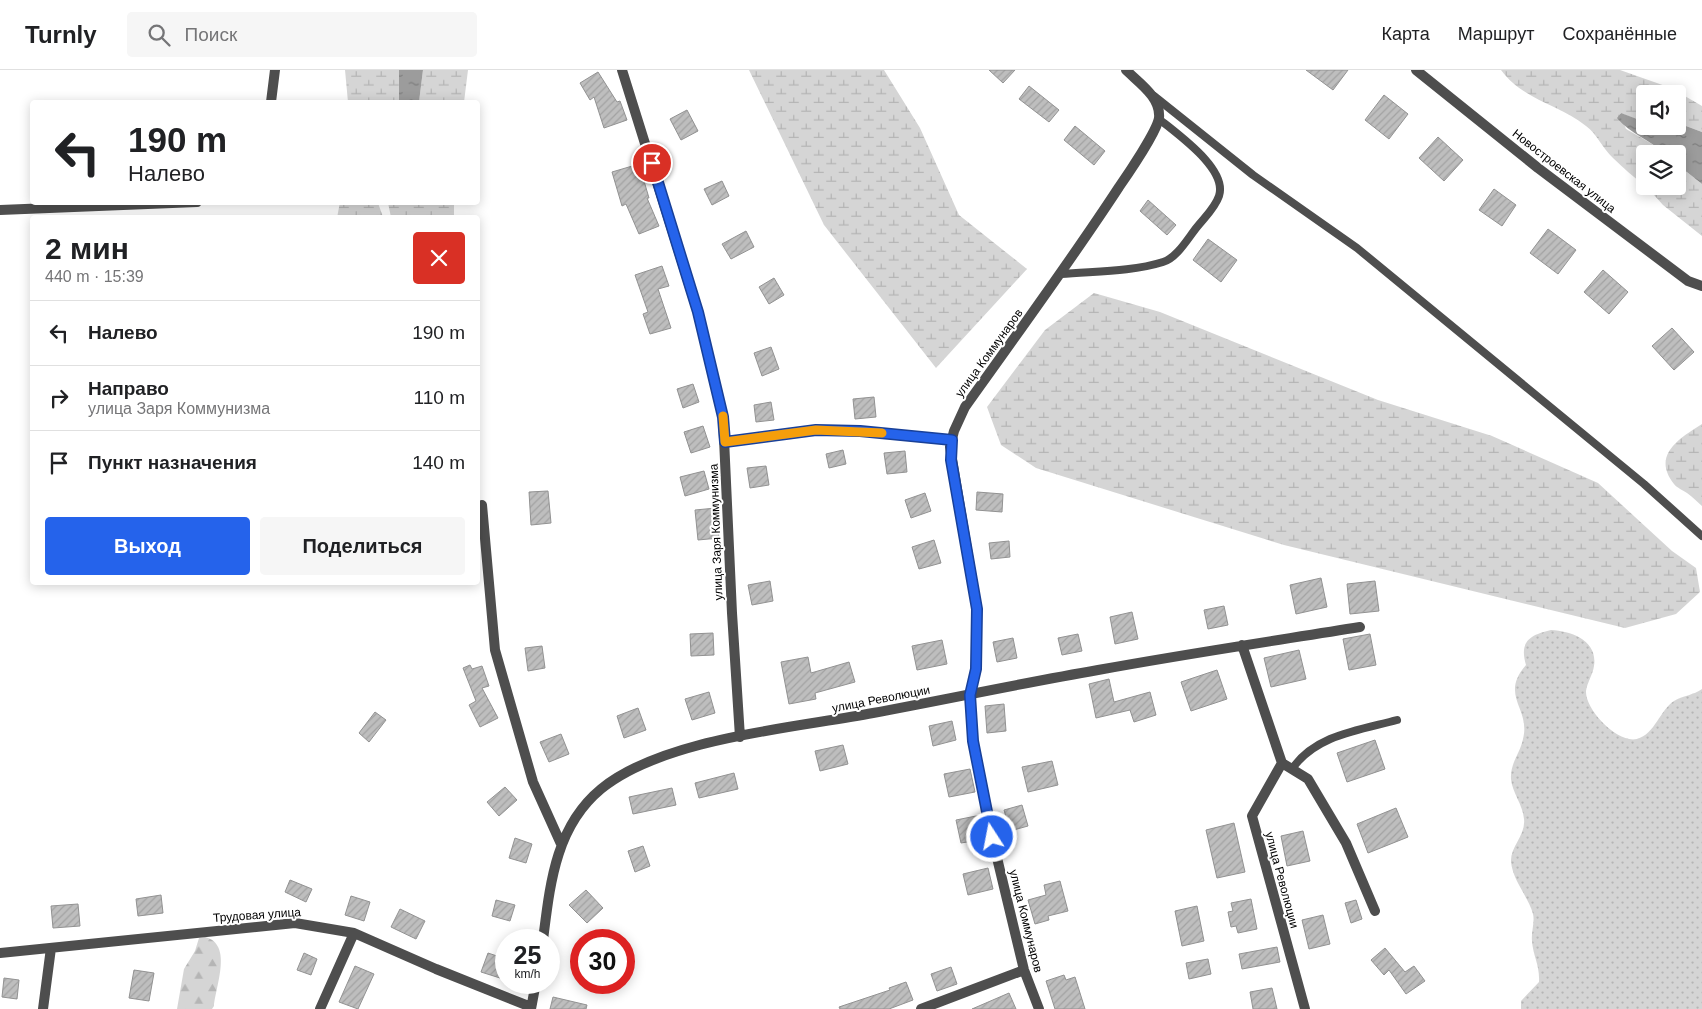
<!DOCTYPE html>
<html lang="ru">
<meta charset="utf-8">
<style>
:root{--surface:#fff;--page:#f6f6f6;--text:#202124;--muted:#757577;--line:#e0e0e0;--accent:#2563eb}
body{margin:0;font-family:Arial,sans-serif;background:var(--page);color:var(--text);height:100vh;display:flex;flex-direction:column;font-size:19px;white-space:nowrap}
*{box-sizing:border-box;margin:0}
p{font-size:16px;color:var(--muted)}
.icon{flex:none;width:28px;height:28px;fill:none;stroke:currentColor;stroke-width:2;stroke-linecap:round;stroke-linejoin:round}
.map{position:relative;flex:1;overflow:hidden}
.side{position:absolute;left:30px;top:145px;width:450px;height:370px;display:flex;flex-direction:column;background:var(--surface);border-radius:5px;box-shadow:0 2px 12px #0003}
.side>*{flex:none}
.top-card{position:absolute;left:30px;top:30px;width:450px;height:105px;border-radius:5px;box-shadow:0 2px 12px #0003;background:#fff;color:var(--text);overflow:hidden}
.buttons{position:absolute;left:1636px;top:15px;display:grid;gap:10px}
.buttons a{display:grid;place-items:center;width:50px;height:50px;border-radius:5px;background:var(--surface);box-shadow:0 2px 12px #0003;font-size:25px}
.speed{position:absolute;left:495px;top:859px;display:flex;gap:10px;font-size:25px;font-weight:700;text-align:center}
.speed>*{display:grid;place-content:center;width:65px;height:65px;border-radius:50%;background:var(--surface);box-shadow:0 2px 12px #0003;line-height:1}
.speed small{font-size:12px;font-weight:400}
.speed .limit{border:8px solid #d22;background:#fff;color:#111}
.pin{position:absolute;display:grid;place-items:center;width:42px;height:42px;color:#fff;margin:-21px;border:2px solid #fff;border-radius:50%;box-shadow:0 1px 5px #0007}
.me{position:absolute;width:55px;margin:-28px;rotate:349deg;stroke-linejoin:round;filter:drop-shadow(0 0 4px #0008)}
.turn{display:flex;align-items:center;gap:18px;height:105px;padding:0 15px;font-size:22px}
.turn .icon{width:65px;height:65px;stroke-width:2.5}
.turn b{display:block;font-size:35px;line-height:42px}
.round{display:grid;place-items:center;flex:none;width:52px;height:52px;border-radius:5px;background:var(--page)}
.overview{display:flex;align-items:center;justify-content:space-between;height:85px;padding:0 15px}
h1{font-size:30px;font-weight:700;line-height:38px}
.action{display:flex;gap:10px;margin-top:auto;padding:10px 15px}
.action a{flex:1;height:58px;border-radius:5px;background:var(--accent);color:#fff;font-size:20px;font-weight:700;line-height:58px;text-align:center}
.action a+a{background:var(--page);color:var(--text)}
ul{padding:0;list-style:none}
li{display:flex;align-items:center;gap:15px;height:65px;padding:0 15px;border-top:1px solid var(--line)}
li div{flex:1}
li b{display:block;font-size:19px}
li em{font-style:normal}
header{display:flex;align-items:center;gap:30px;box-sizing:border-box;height:70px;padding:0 25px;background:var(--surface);border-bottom:1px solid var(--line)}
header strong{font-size:24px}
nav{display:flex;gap:28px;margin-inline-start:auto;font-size:18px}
.search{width:350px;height:45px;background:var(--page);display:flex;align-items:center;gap:12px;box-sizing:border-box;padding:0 18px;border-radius:5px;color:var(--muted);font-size:19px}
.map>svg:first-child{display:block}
.grass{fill:url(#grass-dots)}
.forest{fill:url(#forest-firs)}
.wetland{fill:url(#wetland-marsh)}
.water{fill:url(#water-ripples)}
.building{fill:url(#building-hatch);stroke:#929292}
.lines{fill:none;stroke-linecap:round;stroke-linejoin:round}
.lane{stroke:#4e4e4e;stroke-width:8}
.street{stroke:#4e4e4e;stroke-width:10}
.route-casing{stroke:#184099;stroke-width:12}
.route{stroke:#2563eb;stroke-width:9}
.slow{stroke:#f59e0b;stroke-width:9}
.labels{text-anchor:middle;stroke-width:4;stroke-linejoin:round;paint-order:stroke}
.street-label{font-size:12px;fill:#000;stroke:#fff}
</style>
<header>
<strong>Turnly</strong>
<div class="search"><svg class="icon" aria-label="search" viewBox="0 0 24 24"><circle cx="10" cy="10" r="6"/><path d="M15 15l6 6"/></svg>Поиск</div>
<nav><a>Карта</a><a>Маршрут</a><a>Сохранённые</a></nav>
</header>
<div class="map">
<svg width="1702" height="939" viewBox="0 0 1702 939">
<defs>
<pattern id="grass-dots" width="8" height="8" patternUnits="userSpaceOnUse" patternTransform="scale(1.25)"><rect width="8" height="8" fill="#d5d5d5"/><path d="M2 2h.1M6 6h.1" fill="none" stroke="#b5b5b5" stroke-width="1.8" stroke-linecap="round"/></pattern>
<pattern id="forest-firs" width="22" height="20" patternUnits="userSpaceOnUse" patternTransform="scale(1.25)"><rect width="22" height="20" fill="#d5d5d5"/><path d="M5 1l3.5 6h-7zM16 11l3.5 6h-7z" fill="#b5b5b5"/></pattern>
<pattern id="wetland-marsh" width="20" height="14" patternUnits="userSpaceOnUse" patternTransform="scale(1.25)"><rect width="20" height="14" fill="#d5d5d5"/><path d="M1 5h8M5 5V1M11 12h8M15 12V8" fill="none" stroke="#b5b5b5"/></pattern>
<pattern id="water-ripples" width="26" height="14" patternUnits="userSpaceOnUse" patternTransform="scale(1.25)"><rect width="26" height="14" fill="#9c9c9c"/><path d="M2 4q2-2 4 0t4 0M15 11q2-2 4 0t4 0" fill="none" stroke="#7d7d7d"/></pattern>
<pattern id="building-hatch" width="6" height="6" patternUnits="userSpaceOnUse" patternTransform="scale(1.25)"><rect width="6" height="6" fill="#bebebe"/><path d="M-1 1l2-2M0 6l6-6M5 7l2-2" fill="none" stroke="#a2a2a2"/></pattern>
</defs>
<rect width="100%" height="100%" fill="#fff"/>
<path class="grass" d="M1551,560c21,1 47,11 43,36 -1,8 -7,17 -8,25 -1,19 32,53 51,48 18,-5 23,-29 37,-38 8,-5 20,-6 28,-12v320h-181v-8l18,-19c1,-17 -6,-26 -7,-41 -1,-9 3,-19 1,-27 -5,-18 -20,-33 -22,-52 -1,-15 15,-27 13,-43 -1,-14 -12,-27 -13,-40 -1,-16 9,-25 12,-40 8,-31 -24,-43 3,-74 -7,-24 4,-30 25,-35z"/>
<path class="forest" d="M205,867c28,7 11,48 9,69l-2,3h-35l7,-40 11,-18 4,-13z"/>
<path class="wetland" d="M345,0h54v32h-51z
M423,0h45l-4,32h-45z
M749,0h135l36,58 39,87 68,54 -91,99 -112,-143z
M1501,0h119l51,18 31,18v26l-24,-9v-29h-33v28l-25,-9 6,16 26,15 12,10h-19v32c-11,-9 -22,-18 -32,-28 -10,-9 -16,-24 -27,-32 -28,-22 -63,-26 -85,-56z
M1678,95l24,19v52l-39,-31 -17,-19h32z
M340,132l38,1 5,14 -46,1z
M388,133h66v14h-63z
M1094,223l66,19 218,88 114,36 106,47 74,68 24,17 4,24 -24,22 -51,14 -341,-83 -248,-77 -35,-23 -14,-38 58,-77z
M1702,354v82c-5,-4 -9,-9 -15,-13 -4,-3 -10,-5 -13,-9 -23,-29 6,-46 28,-60z"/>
<path class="water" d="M399,0h24l-4,32h-20z
M1621,43l24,9v4h33v-3l24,9v52l-24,-19v-11h-14c-14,-15 -34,-20 -47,-36z"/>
<path class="building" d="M989,0h26l-12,13z
M1306,0h42l-15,20z
M598,2l19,30 3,-1 7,19 -23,8 -10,-31 -4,3 -10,-17z
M1029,16l30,24 -10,12 -30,-23z
M1384,25l24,19 -19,25 -24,-19z
M687,40l11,21 -17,9 -11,-21z
M1075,56l30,25 -11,14 -30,-25z
M1438,67l25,23 -19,21 -25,-23z
M639,94l10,34h-2l12,28 -20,8 -13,-30 -4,2 -10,-34z
M722,111l7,15 -17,9 -8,-16z
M1494,119l22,16 -14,21 -23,-16z
M1148,130l28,25 -9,10 -27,-24z
M1548,159l28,21 -18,24 -28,-21z
M746,161l8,16 -23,12 -9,-15z
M1208,169l29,21 -16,22 -28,-22z
M662,196l7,20 -11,3 13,39 -21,6 -7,-20 5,-2 -13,-37z
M1603,200l25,22 -19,22 -25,-22z
M774,208l10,17 -15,9 -10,-17z
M1672,258l22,24 -20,18 -22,-24z
M771,277l8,22 -17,7 -8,-23z
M693,314l6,18 -16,6 -6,-19z
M874,327l2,20 -21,2 -2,-20z
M771,332l3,18 -18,2 -2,-17z
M703,356l7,21 -19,6 -7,-21z
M843,380l3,14 -17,4 -3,-14z
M905,381l2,21 -20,2 -3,-21z
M766,396l3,19 -19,3 -3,-20z
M704,401l5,18 -24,7 -5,-19z
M548,421l3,32 -20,2 -2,-33z
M977,422l26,2 -1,18 -26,-2z
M925,423l6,18 -20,7 -6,-18z
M716,438l3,30 -21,2 -3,-30z
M934,470l7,23 -22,6 -7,-22z
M1009,471l1,16 -19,2 -2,-16z
M1321,508l6,29 -31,7 -6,-29z
M770,511l3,20 -21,4 -4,-20z
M1375,511l4,30 -29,3 -3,-30z
M1224,536l4,19 -20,4 -4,-19z
M1132,542l6,27 -23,5 -5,-27z
M713,563l1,22 -23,1 -1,-22z
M1078,564l4,17 -20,4 -4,-17z
M1370,564l6,31 -27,5 -6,-31z
M1013,568l4,20 -20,4 -4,-20z
M942,570l5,24 -30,6 -5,-24z
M542,576l3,22 -17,3 -3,-23z
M1299,580l7,29 -35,8 -7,-29z
M808,587l3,16 38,-11 6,20 -40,11 1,6 -27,5 -8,-42z
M470,595l2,4 10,-3 7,20 -7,2 16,30 -18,9 -11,-22 7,-4 -13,-33z
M1217,600l10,29 -36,12 -10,-29z
M1109,609l5,23 36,-10 6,23 -22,7 -4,-12 -34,8 -7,-34z
M709,622l6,21 -23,7 -7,-21z
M1004,634l2,27 -19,2 -2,-27z
M638,638l8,22 -22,8 -7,-22z
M375,642l11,8 -17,22 -10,-9z
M952,651l4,19 -23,6 -4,-20z
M561,664l8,20 -20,8 -9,-20z
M1375,670l10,29 -38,13 -10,-29z
M843,675l5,19 -28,7 -5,-20z
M1052,691l6,24 -30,7 -6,-25z
M970,699l5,23 -26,5 -5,-23z
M734,703l4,16 -39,9 -4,-15z
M505,717l12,13 -18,16 -12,-14z
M672,718l4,17 -43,9 -4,-17z
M1022,735l6,21 -18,5 -6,-21z
M1396,738l12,29 -40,16 -11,-29z
M981,745l4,24 -24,4 -5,-23z
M1234,753l11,49 -28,6 -11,-48z
M1303,761l7,30 -23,5 -6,-30z
M515,768l17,6 -6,19 -17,-5z
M643,776l7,20 -15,6 -7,-21z
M988,798l5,21 -25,6 -5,-21z
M290,810l22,9 -6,13 -21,-10z
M1060,811l8,30 -20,5 1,4 -14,4 -7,-24 18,-5 -2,-10z
M586,820l17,18 -16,15 -18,-18z
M161,825l2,18 -25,3 -2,-17z
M351,826l19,6 -6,19 -19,-6z
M1251,829l6,30 -19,4 -2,-7 -5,1 -3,-15 5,-1 -2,-8z
M496,830l19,5 -5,16 -18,-5z
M1356,830l6,19 -11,4 -6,-20z
M78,834l2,22 -27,2 -2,-22z
M1197,836l7,35 -22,5 -7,-35z
M400,839l25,12 -9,18 -25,-12z
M1323,845l7,29 -21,5 -7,-29z
M1277,877l3,15 -38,7 -3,-15z
M1385,878l20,24 9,-6 11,15 -19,13 -17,-24 -5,5 -13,-15z
M304,883l13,6 -6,16 -14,-5z
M488,883l18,6 -6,19 -19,-6z
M1208,889l3,15 -22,5 -3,-16z
M355,896l19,8 -16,35 -19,-7z
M951,897l6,17 -20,7 -6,-17z
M134,900l20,3 -5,28 -20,-3z
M1064,905l2,5 9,-3 10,32h-30l-9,-28z
M4,908l15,2 -2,19 -15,-2z
M906,912l7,18 -24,9h-49l-1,-2 51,-17 -1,-2z
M1272,918l5,21h-24l-3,-17z
M1009,923l7,16h-44z
M553,927l34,8 -1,4h-36z"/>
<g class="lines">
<path class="lane" d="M1154,26l99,79 104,73 287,236 58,52
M1061,204c33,-3 70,-2 102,-12 14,-4 25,-24 34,-35 8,-10 18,-19 22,-31 9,-27 -42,-62 -60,-77
M725,372l90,-12 44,1 93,9
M1292,699c23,-34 67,-39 105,-49"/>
<path class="street" d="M622,0l76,243 25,104 9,196 8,124
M1416,0l122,98 150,113 14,5
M271,32l4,-32
M0,140l197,-8
M482,435l13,145 38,132 28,62
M1242,575l40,118 -30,53 53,193
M1282,693l26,16 38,64 29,68
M543,870c7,-55 12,-113 58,-151 62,-51 194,-61 272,-76 75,-14 150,-30 225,-43 87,-16 175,-29 262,-43
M0,883l295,-30 59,10 82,36 95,38
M43,939l8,-61
M320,939l34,-76
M531,939l5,-27
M921,939l103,-39
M1039,939l-15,-39 -32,-133 -19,-96 -3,-46 6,-26 1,-60 -27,-162 4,-16 11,-24c52,-73 105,-145 154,-220 9,-13 38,-56 40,-69 2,-21 -20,-35 -33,-48"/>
</g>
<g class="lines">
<defs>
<path id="route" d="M652,93l46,149 25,105 2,25 91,-12 44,1 92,9 -1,20 26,149 -1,60 -6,26 3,46 19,96"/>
</defs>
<use href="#route" class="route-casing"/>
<use href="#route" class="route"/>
<path class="slow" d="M723,346l2,26 91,-12 66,3"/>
</g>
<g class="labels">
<g class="street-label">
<text transform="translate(1564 101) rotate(38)" y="4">Новостроевская улица</text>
<text transform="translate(989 283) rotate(-54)" y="4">улица Коммунаров</text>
<text transform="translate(716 462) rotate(-92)" y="4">улица Заря Коммунизма</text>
<text transform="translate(881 629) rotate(-11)" y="4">улица Революции</text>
<text transform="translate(1282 810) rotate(75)" y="4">улица Революции</text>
<text transform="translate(257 845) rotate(-4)" y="4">Трудовая улица</text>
<text transform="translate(1026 851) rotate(76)" y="4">улица Коммунаров</text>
</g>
</g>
</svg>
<div class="buttons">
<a><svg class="icon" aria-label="sound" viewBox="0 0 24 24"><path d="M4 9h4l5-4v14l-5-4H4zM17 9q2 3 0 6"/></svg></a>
<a><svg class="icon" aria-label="layers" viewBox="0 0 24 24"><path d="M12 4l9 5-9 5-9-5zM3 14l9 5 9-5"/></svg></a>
</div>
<div class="speed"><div>25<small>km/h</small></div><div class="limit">30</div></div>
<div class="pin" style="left:652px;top:93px;background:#d93025"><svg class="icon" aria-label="arrive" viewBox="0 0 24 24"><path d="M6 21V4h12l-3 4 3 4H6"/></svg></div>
<svg class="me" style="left:992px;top:767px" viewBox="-20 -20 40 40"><circle r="17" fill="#2563eb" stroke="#fff" stroke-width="3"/><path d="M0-11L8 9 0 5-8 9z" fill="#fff"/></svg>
<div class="top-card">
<div class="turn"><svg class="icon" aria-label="left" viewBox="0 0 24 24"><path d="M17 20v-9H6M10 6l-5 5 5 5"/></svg><div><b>190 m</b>Налево</div></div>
</div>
<section class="side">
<div class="overview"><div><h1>2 мин</h1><p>440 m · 15:39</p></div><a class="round" style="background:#d93025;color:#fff"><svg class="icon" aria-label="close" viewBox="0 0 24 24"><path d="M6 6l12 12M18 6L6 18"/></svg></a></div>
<ul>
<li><svg class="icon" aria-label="left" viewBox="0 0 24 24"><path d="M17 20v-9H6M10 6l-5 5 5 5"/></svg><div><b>Налево</b></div><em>190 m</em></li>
<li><svg class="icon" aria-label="right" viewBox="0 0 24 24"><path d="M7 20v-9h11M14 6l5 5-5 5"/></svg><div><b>Направо</b><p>улица Заря Коммунизма</p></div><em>110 m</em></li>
<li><svg class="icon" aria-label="arrive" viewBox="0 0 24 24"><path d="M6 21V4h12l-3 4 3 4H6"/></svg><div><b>Пункт назначения</b></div><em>140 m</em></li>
</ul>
<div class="action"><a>Выход</a><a>Поделиться</a></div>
</section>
</div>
